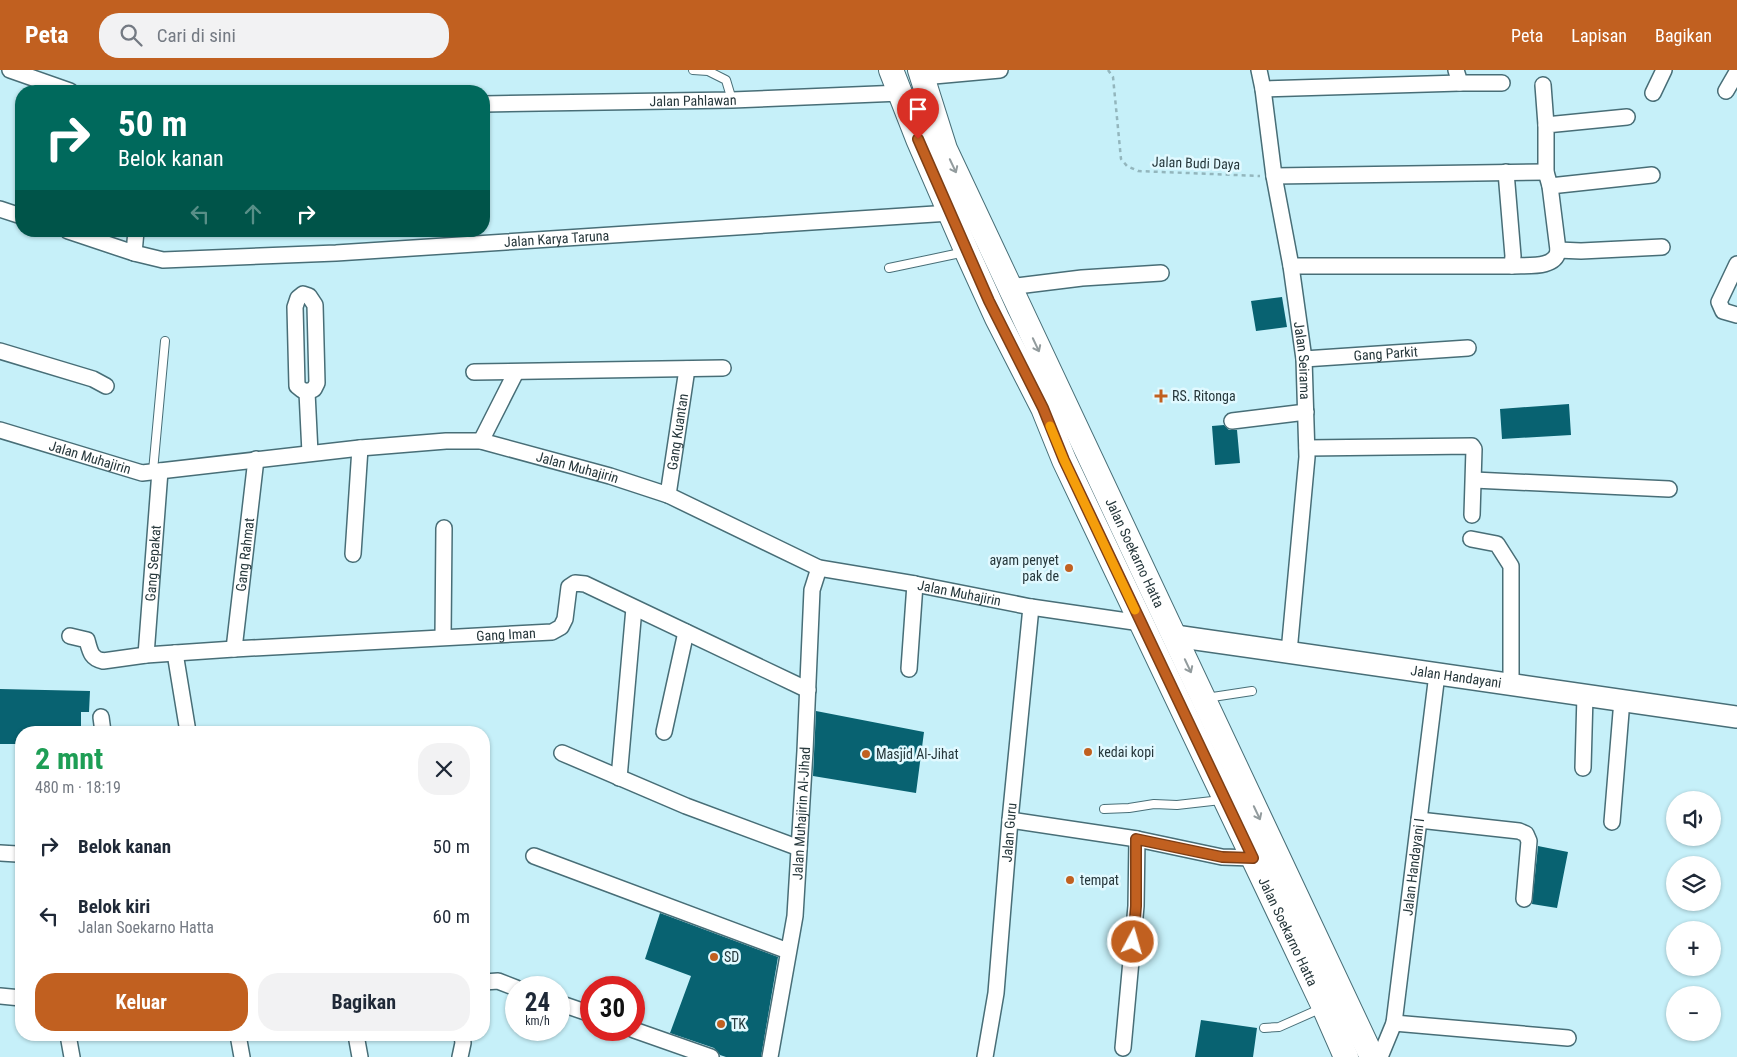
<!DOCTYPE html>
<html lang="id">
<meta charset="utf-8">
<style>
:root{--surface:#fff;--page:#f2f2f3;--text:#1f2937;--muted:#747a83;--accent:#c16020}
body{margin:0;font-family:"Roboto Condensed",sans-serif;background:var(--page);color:var(--text);height:100vh;display:flex;flex-direction:column;font-size:19px;white-space:nowrap}
*{box-sizing:border-box;margin:0}
p{font-size:16px;color:var(--muted)}
.icon{flex:none;width:28px;height:28px;fill:none;stroke:currentColor;stroke-width:2;stroke-linecap:round;stroke-linejoin:round}
.map{position:relative;flex:1;overflow:hidden}
.drawer{position:absolute;left:15px;top:656px;width:475px;height:315px;display:flex;flex-direction:column;background:var(--surface);border-radius:20px;box-shadow:0 1px 4px #0004}
.drawer>*{flex:none}
.banner{position:absolute;left:15px;top:15px;width:475px;height:152px;border-radius:20px;box-shadow:0 1px 4px #0004;background:#00695c;color:#fff;overflow:hidden}
.controls{position:absolute;left:1666px;top:721px;display:grid;gap:10px}
.controls a{display:grid;place-items:center;width:55px;height:55px;border-radius:50%;background:var(--surface);box-shadow:0 1px 4px #0004;font-size:25px}
.speed{position:absolute;left:505px;top:906px;display:flex;gap:10px;font-size:25px;font-weight:700;text-align:center}
.speed>*{display:grid;place-content:center;width:65px;height:65px;border-radius:50%;background:var(--surface);box-shadow:0 1px 4px #0004;line-height:1}
.speed small{font-size:12px;font-weight:400}
.speed .limit{border:8px solid #d22;background:#fff;color:#111}
.pin{position:absolute;display:grid;place-items:center;width:42px;height:42px;color:#fff;margin:-51px -21px;border-radius:50% 50% 50% 0;rotate:-45deg;box-shadow:0 0 5px #0007}
.pin .icon{rotate:45deg}
.me{position:absolute;width:55px;margin:-28px;rotate:6deg;stroke-linejoin:round;filter:drop-shadow(0 0 4px #0008)}
.turn{display:flex;align-items:center;gap:18px;height:105px;padding:0 20px;font-size:22px}
.turn .icon{width:65px;height:65px;stroke-width:2.5}
.turn b{display:block;font-size:35px;line-height:42px}
.lanes{display:flex;align-items:center;height:48px;padding:0 20px;background:#0003;justify-content:center;gap:25px;direction:ltr}
.lanes .off{opacity:.35}
.round{display:grid;place-items:center;flex:none;width:52px;height:52px;border-radius:20px;background:var(--page)}
.head{display:flex;align-items:center;justify-content:space-between;height:85px;padding:0 20px}
h1{font-size:30px;font-weight:700;line-height:38px;color:#1e9e55}
.button{display:flex;gap:10px;margin-top:auto;padding:10px 20px}
.button a{flex:1;height:58px;border-radius:20px;background:var(--accent);color:#fff;font-size:20px;font-weight:700;line-height:58px;text-align:center}
.button a+a{background:var(--page);color:var(--text)}
ul{padding:0;list-style:none}
li{display:flex;align-items:center;gap:15px;height:70px;padding:0 20px}
li div{flex:1}
li b{display:block;font-size:19px}
li em{font-style:normal}
header{display:flex;align-items:center;gap:30px;box-sizing:border-box;height:70px;padding:0 25px;background:var(--accent);color:#fff}
header strong{font-size:24px}
nav{display:flex;gap:28px;margin-inline-start:auto;font-size:18px}
.search{width:350px;height:45px;background:var(--page);display:flex;align-items:center;gap:12px;box-sizing:border-box;padding:0 18px;border-radius:20px;color:var(--muted);font-size:19px}
.map>svg:first-child{display:block}
.building{fill:#086271}
.lines{fill:none;stroke-linecap:round;stroke-linejoin:round}
.lane-casing{stroke:#486e77;stroke-width:10}
.street-casing{stroke:#486e77;stroke-width:18}
.secondary-casing{stroke:#486e77;stroke-width:24}
.primary-casing{stroke:#486e77;stroke-width:26}
.path{stroke:#93b6bd;stroke-width:2.5;stroke-dasharray:4 4;stroke-linecap:butt}
.lane{stroke:#fff;stroke-width:8}
.street{stroke:#fff;stroke-width:15}
.secondary{stroke:#fff;stroke-width:21}
.primary{stroke:#fff;stroke-width:24}
.oneway{stroke:#929b9d}
.route-casing{stroke:#7d3e15;stroke-width:12}
.route{stroke:#c16020;stroke-width:9}
.slow{stroke:#f59e0b;stroke-width:9}
.poi-dot{fill:#c16020;stroke:#e1f9ff;stroke-width:2}
.labels{text-anchor:middle;stroke-width:5;stroke-linejoin:round;paint-order:stroke}
.street-label{font-size:14px;fill:#26373b;stroke:#e1f9ff}
.poi-label{font-size:14px;fill:#26373b;stroke:#e1f9ff;text-anchor:start}
</style>
<header>
<strong>Peta</strong>
<div class="search"><svg class="icon" aria-label="search" viewBox="0 0 24 24"><circle cx="10" cy="10" r="6"/><path d="M15 15l6 6"/></svg>Cari di sini</div>
<nav><a>Peta</a><a>Lapisan</a><a>Bagikan</a></nav>
</header>
<div class="map">
<svg width="1737" height="987" viewBox="0 0 1737 987">
<rect width="100%" height="100%" fill="#c6f0f9"/>
<path class="building" d="M1282,227l5,30 -31,4 -5,-30z
M1569,334l2,31 -69,4 -2,-30z
M1224,355l5,5h8l3,33 -25,2 -3,-39z
M0,619l90,2 -1,21h-8v20h-60v12h-21z
M816,641l108,21 -8,61 -103,-17z
M1538,776l30,6 -11,56 -25,-4z
M660,843l118,44 -17,100h-35l-6,-2 -6,-7 -44,-15 21,-57 -46,-17z
M1201,950l56,8 -4,29h-58z"/>
<g class="lines">
<defs>
<path id="lane" d="M693,0l15,1 18,9 6,20
M889,198l76,-16
M153,401l12,-130
M1206,628l46,-7
M1104,739l25,-1 25,-4 23,1 44,-5
M1264,958l15,-1 43,-19"/>
<g id="street">
<path d="M10,0l60,21"/>
<path id="s1" d="M1259,0l4,19 11,87 17,90 13,93 3,98 -18,195"/>
<path d="M1456,0l4,13h42"/>
<path d="M923,7l77,-7"/>
<path d="M1543,15l3,40"/>
<path d="M1263,19l197,-6"/>
<path d="M1726,21l11,-19"/>
<path d="M1653,23l11,-23"/>
<path id="s2" d="M484,34l248,-4 169,-7"/>
<path d="M1506,102l7,84 -1,10"/>
<path d="M1274,106l272,-4"/>
<path d="M1550,116l102,-11"/>
<path d="M0,139l21,7"/>
<path d="M68,161l66,22 2,-22"/>
<path d="M1558,180l23,1 81,-4"/>
<path id="s3" d="M134,183l29,7 173,-7 614,-40"/>
<path d="M1737,194l-18,38 4,9 14,4"/>
<path d="M1291,196h221c14,-1 45,3 46,-16l-8,-64 -4,-14v-47l81,-8"/>
<path d="M1009,217l73,-9 79,-5"/>
<path d="M303,224l6,2 6,9 2,78 -3,6 -7,3 -5,-2 -5,-4 -2,-79 3,-9z"/>
<path d="M0,281l93,28 13,7"/>
<path id="s4" d="M1304,289l164,-11"/>
<path d="M474,302l249,-4"/>
<path d="M307,322l3,61"/>
<path d="M1232,351l74,-9"/>
<path id="s5" d="M0,360l142,43 218,-25 86,-7h35l129,35 58,19 151,73 96,16 116,23 110,16"/>
<path d="M481,371l35,-69"/>
<path d="M1307,378l165,-2 2,3 -2,66"/>
<path d="M1474,410l195,9"/>
<path id="s6" d="M668,425l19,-126"/>
<path d="M1471,469l26,5 14,22v118"/>
<path d="M353,484l7,-106"/>
<path id="s7" d="M70,566l17,4c3,11 4,19 16,21l43,-6 88,-6 318,-17 9,-5 4,-8 4,-32 6,-4 10,1 223,106"/>
<path d="M443,567l1,-109"/>
<path id="s8" d="M234,579l22,-190"/>
<path d="M175,583l13,79"/>
<path id="s9" d="M146,585l14,-184"/>
<path d="M909,599l6,-85"/>
<path d="M101,647l2,15"/>
<path d="M664,662l22,-100"/>
<path d="M562,683l124,53 113,42"/>
<path d="M1583,698l2,-73"/>
<path d="M619,708l15,-170"/>
<path d="M1010,750l127,19 85,18 31,1"/>
<path d="M1419,750l100,11 7,3 3,7 -5,58"/>
<path d="M1612,752l10,-122"/>
<path d="M0,783l17,1"/>
<path d="M534,786l254,95"/>
<path d="M484,912l14,-1 18,7"/>
<path d="M0,926l21,2"/>
<path d="M559,933l32,11"/>
<path d="M1394,953l174,15"/>
<path d="M634,960l77,27"/>
<path d="M68,965l4,22"/>
<path d="M238,965l4,22"/>
<path d="M356,965l4,22"/>
<path d="M1123,978l13,-142 1,-67"/>
<path d="M460,987l3,-14 -1,-8"/>
<path id="s10" d="M770,987l25,-141 10,-165 7,-161 7,-22"/>
<path id="s11" d="M985,987l11,-64 14,-173 21,-213"/>
<path id="s12" d="M1380,987l14,-34 43,-349"/>
</g>
<g id="secondary">
<path id="s13" d="M1175,566l562,81"/>
</g>
<g id="primary">
<path id="s14" d="M891,0l27,69 49,113 30,66 46,90 21,52 260,547 22,50"/>
<path id="s15" d="M920,0l25,79 427,908"/>
</g>
</defs>
<use href="#lane" class="lane-casing"/>
<use href="#street" class="street-casing"/>
<use href="#secondary" class="secondary-casing"/>
<use href="#primary" class="primary-casing"/>
<path class="path" d="M1108,0l5,7 8,82 6,7 11,5 122,5"/>
<use href="#lane" class="lane"/>
<use href="#street" class="street"/>
<use href="#secondary" class="secondary"/>
<use href="#primary" class="primary"/>
</g>
<defs><path id="oneway-shaft" d="M-6 0H5M1.5-3L5.5 0L1.5 3" fill="none" stroke-width="1.6" stroke-linecap="round" stroke-linejoin="round" transform="scale(1.25)"/></defs>
<g class="oneway">
<use href="#oneway-shaft" transform="translate(953 96) rotate(65)"/>
<use href="#oneway-shaft" transform="translate(1036 275) rotate(65)"/>
<use href="#oneway-shaft" transform="translate(1188 596) rotate(65)"/>
<use href="#oneway-shaft" transform="translate(1257 743) rotate(65)"/>
</g>
<g class="lines">
<defs>
<path id="route" d="M918,69l71,162 54,107 21,52 189,398 -31,-1 -86,-18v67l-3,36"/>
</defs>
<use href="#route" class="route-casing"/>
<use href="#route" class="route"/>
<path class="slow" d="M1050,356l14,34 71,150"/>
</g>
<g class="poi-dot">
<path d="M1158.5 318.5h5v5h5v5h-5v5h-5v-5h-5v-5h5z"/>
<circle cx="1069" cy="498" r="5"/>
<circle cx="1088" cy="682" r="5"/>
<circle cx="866" cy="684" r="5"/>
<circle cx="1070" cy="810" r="5"/>
<circle cx="714" cy="887" r="5"/>
<circle cx="721" cy="954" r="5"/>
</g>
<g class="labels">
<g class="street-label">
<text dy="5" stroke="none"><textPath href="#s2" startOffset="209">Jalan Pahlawan</textPath></text>
<text transform="translate(1196 93) rotate(2)" y="5">Jalan Budi Daya</text>
<text dy="5" stroke="none"><textPath href="#s3" startOffset="424">Jalan Karya Taruna</textPath></text>
<text dy="5" stroke="none"><textPath href="#s4" startOffset="82">Gang Parkit</textPath></text>
<text dy="5" stroke="none"><textPath href="#s1" startOffset="294">Jalan Seirama</textPath></text>
<text dy="5" stroke="none"><textPath href="#s6" startOffset="64">Gang Kuantan</textPath></text>
<text dy="5" stroke="none"><textPath href="#s5" startOffset="94">Jalan Muhajirin</textPath></text>
<text dy="5" stroke="none"><textPath href="#s5" startOffset="589">Jalan Muhajirin</textPath></text>
<text dy="5" stroke="none"><textPath href="#s15" startOffset="529">Jalan Soekarno Hatta</textPath></text>
<text dy="5" stroke="none"><textPath href="#s8" startOffset="95">Gang Rahmat</textPath></text>
<text dy="5" stroke="none"><textPath href="#s9" startOffset="92">Gang Sepakat</textPath></text>
<text dy="5" stroke="none"><textPath href="#s5" startOffset="994">Jalan Muhajirin</textPath></text>
<text dy="5" stroke="none"><textPath href="#s7" startOffset="450">Gang Iman</textPath></text>
<text dy="5" stroke="none"><textPath href="#s13" startOffset="284">Jalan Handayani</textPath></text>
<text dy="5" stroke="none"><textPath href="#s10" startOffset="246">Jalan Muhajirin Al-Jihad</textPath></text>
<text dy="5" stroke="none"><textPath href="#s11" startOffset="226">Jalan Guru</textPath></text>
<text dy="5" stroke="none"><textPath href="#s12" startOffset="194">Jalan Handayani I</textPath></text>
<text dy="5" stroke="none"><textPath href="#s14" startOffset="949">Jalan Soekarno Hatta</textPath></text>
</g>
<g class="poi-label">
<text x="1172" y="331">RS. Ritonga</text>
<text x="1059" y="495" text-anchor="end">ayam penyet<tspan x="1059" dy="16">pak de</tspan></text>
<text x="1098" y="687">kedai kopi</text>
<text x="876" y="689">Masjid Al-Jihat</text>
<text x="1080" y="815">tempat</text>
<text x="724" y="892">SD</text>
<text x="731" y="959">TK</text>
</g>
</g>
</svg>
<div class="controls">
<a><svg class="icon" aria-label="sound" viewBox="0 0 24 24"><path d="M4 9h4l5-4v14l-5-4H4zM17 9q2 3 0 6"/></svg></a>
<a><svg class="icon" aria-label="layers" viewBox="0 0 24 24"><path d="M12 4l9 5-9 5-9-5zM3 14l9 5 9-5"/></svg></a>
<a>+</a>
<a>−</a>
</div>
<div class="speed"><div>24<small>km/h</small></div><div class="limit">30</div></div>
<div class="pin" style="left:918px;top:69px;background:#d93025"><svg class="icon" aria-label="arrive" viewBox="0 0 24 24"><path d="M6 21V4h12l-3 4 3 4H6"/></svg></div>
<svg class="me" style="left:1133px;top:872px" viewBox="-20 -20 40 40"><circle r="17" fill="#c16020" stroke="#fff" stroke-width="3"/><path d="M0-11L8 9 0 5-8 9z" fill="#fff"/></svg>
<div class="banner">
<div class="turn"><svg class="icon" aria-label="right" viewBox="0 0 24 24"><path d="M7 20v-9h11M14 6l5 5-5 5"/></svg><div><b>50 m</b>Belok kanan</div></div>
<div class="lanes"><svg class="icon off" aria-label="left" viewBox="0 0 24 24"><path d="M17 20v-9H6M10 6l-5 5 5 5"/></svg><svg class="icon off" aria-label="ahead" viewBox="0 0 24 24"><path d="M12 20V5M6 11l6-6 6 6"/></svg><svg class="icon" aria-label="right" viewBox="0 0 24 24"><path d="M7 20v-9h11M14 6l5 5-5 5"/></svg></div>
</div>
<section class="drawer">
<div class="head"><div><h1>2 mnt</h1><p>480 m · 18:19</p></div><a class="round"><svg class="icon" aria-label="close" viewBox="0 0 24 24"><path d="M6 6l12 12M18 6L6 18"/></svg></a></div>
<ul>
<li><svg class="icon" aria-label="right" viewBox="0 0 24 24"><path d="M7 20v-9h11M14 6l5 5-5 5"/></svg><div><b>Belok kanan</b></div><em>50 m</em></li>
<li><svg class="icon" aria-label="left" viewBox="0 0 24 24"><path d="M17 20v-9H6M10 6l-5 5 5 5"/></svg><div><b>Belok kiri</b><p>Jalan Soekarno Hatta</p></div><em>60 m</em></li>
</ul>
<div class="button"><a>Keluar</a><a>Bagikan</a></div>
</section>
</div>
